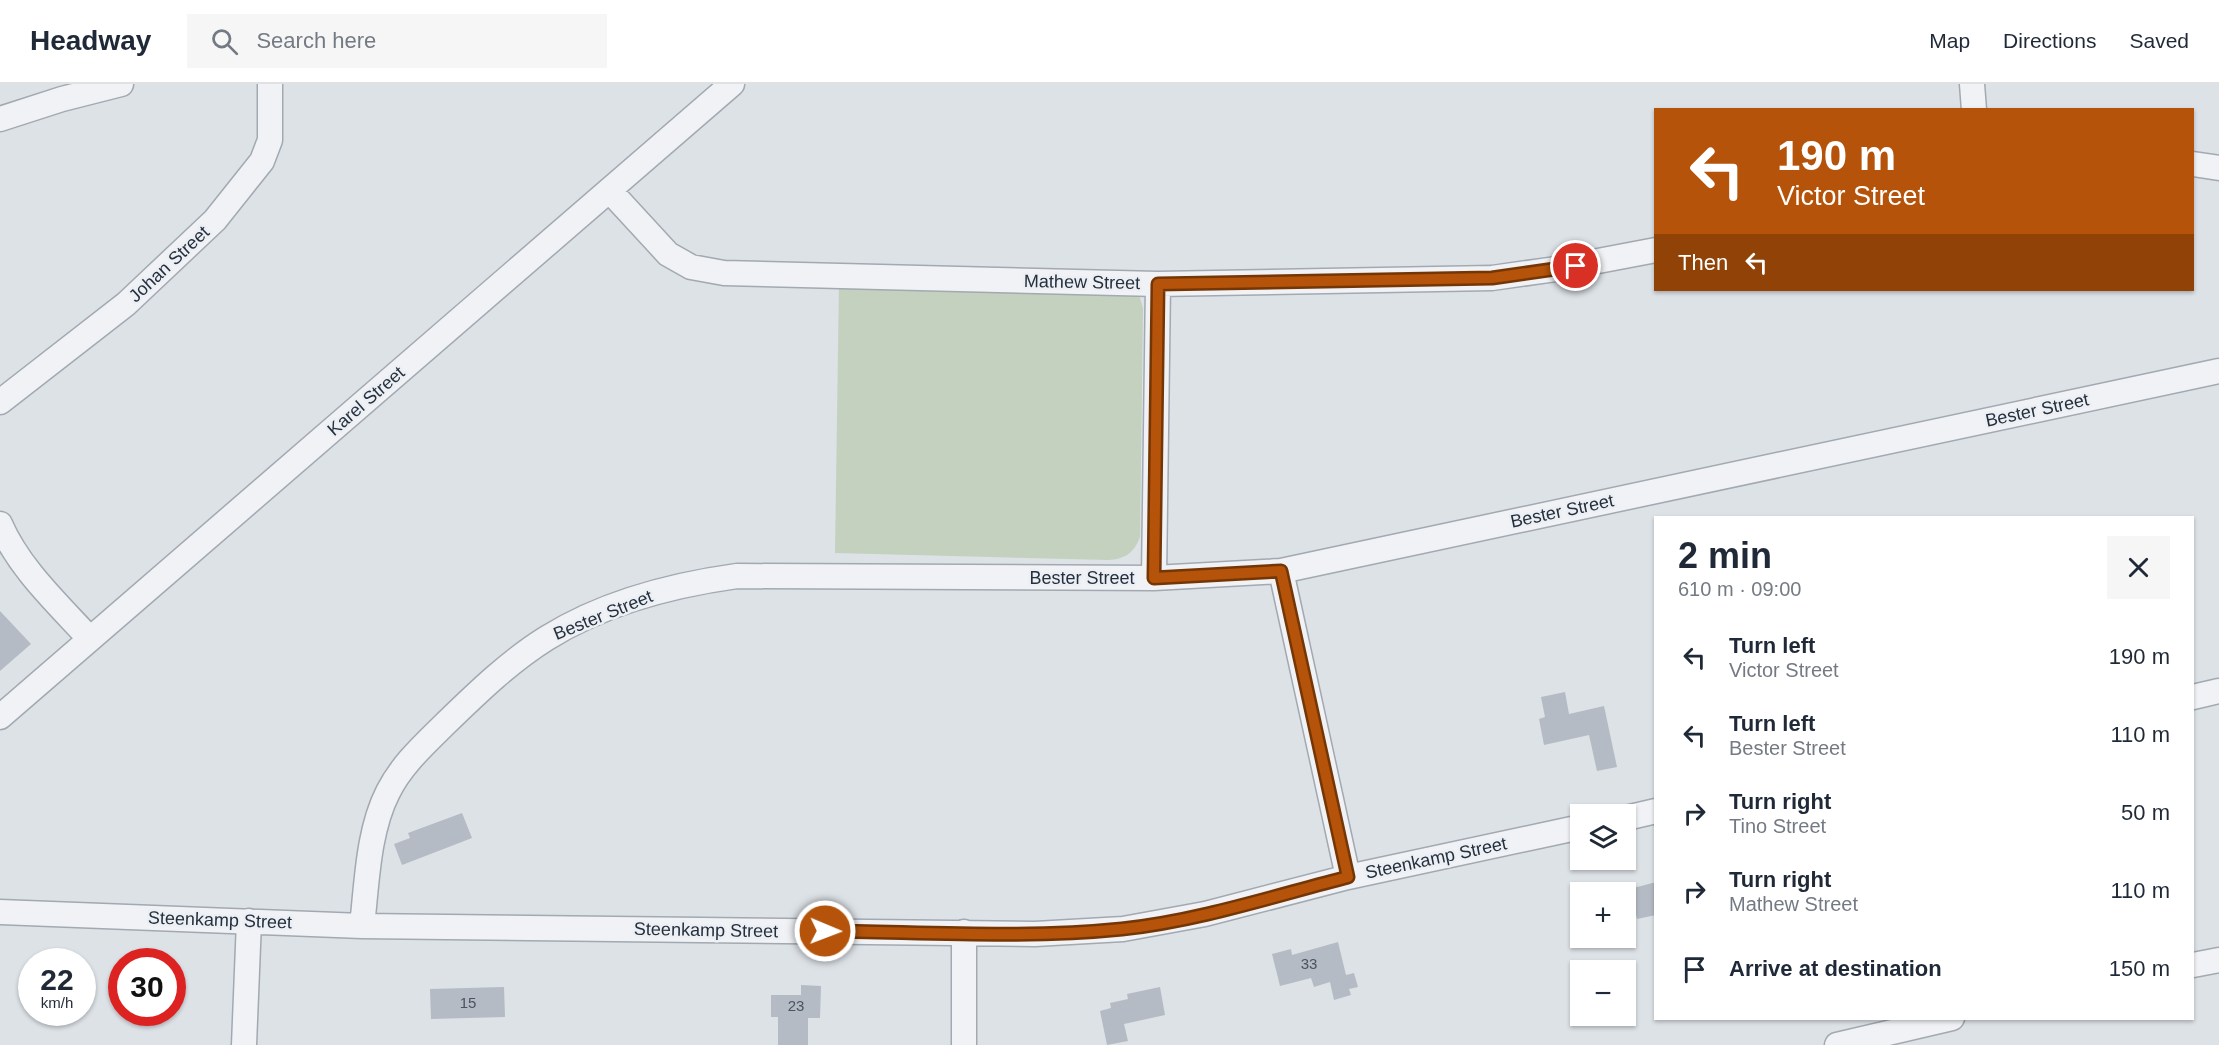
<!DOCTYPE html>
<meta charset="utf-8">
<style>
:root{--surface:#fff;--page:#f6f6f7;--text:#1f2937;--muted:#747a83;--line:#e0e1e3}
body{margin:0;font-family:Arial,sans-serif;background:var(--page);color:var(--text);height:100vh;display:flex;flex-direction:column;font-size:22px;white-space:nowrap}
*{box-sizing:border-box;margin:0}
p{font-size:20px;color:var(--muted)}
.icon{flex:none;width:33px;height:33px;fill:none;stroke:currentColor;stroke-width:2;stroke-linecap:round;stroke-linejoin:round}
.map{position:relative;flex:1;overflow:hidden}
.panel{position:absolute;left:1654px;top:432px;width:540px;height:504px;display:flex;flex-direction:column;background:var(--surface);border-radius:0px;box-shadow:0 2px 4px #0004}
.panel>*{flex:none}
.top-card{position:absolute;left:1654px;top:24px;width:540px;height:183px;border-radius:0px;box-shadow:0 2px 4px #0004;background:#b45309;color:#fff;overflow:hidden}
.buttons{position:absolute;left:1570px;top:720px;display:grid;gap:12px}
.buttons a{display:grid;place-items:center;width:66px;height:66px;border-radius:0px;background:var(--surface);box-shadow:0 2px 4px #0004;font-size:30px}
.speed{position:absolute;left:18px;top:864px;display:flex;gap:12px;font-size:30px;font-weight:700;text-align:center}
.speed>*{display:grid;place-content:center;width:78px;height:78px;border-radius:50%;background:var(--surface);box-shadow:0 2px 4px #0004;line-height:1}
.speed small{font-size:15px;font-weight:400}
.speed .limit{border:9px solid #d22;background:#fff;color:#111}
.pin{position:absolute;display:grid;place-items:center;width:51px;height:51px;color:#fff;margin:-26px;border:3px solid #fff;border-radius:50%;box-shadow:0 2px 6px #0007}
.me{position:absolute;width:66px;margin:-33px;rotate:91deg;stroke-linejoin:round;filter:drop-shadow(0 0 4px #0008)}
.turn{display:flex;align-items:center;gap:21px;height:126px;padding:0 24px;font-size:27px}
.turn .icon{width:78px;height:78px;stroke-width:2.5}
.turn b{display:block;font-size:42px;line-height:51px}
.then{display:flex;align-items:center;height:57px;padding:0 24px;background:#0003;gap:12px;font-size:22px}
.round{display:grid;place-items:center;flex:none;width:63px;height:63px;border-radius:0px;background:var(--page)}
.headline{display:flex;align-items:center;justify-content:space-between;height:102px;padding:0 24px}
h1{font-size:36px;font-weight:800;line-height:45px}
ul{padding:0;list-style:none}
li{display:flex;align-items:center;gap:18px;height:78px;padding:0 24px}
li div{flex:1}
li b{display:block;font-size:22px}
li em{font-style:normal}
header{display:flex;align-items:center;gap:36px;box-sizing:border-box;height:84px;padding:0 30px;background:var(--surface);border-bottom:2px solid var(--line)}
header strong{font-size:28px}
nav{display:flex;gap:33px;margin-inline-start:auto;font-size:21px}
.search{width:420px;height:54px;background:var(--page);display:flex;align-items:center;gap:15px;box-sizing:border-box;padding:0 21px;border-radius:0px;color:var(--muted);font-size:22px}
.map>svg:first-child{display:block}
.green{fill:#c4d1be}
.building{fill:#b4bbc4}
.lines{fill:none;stroke-linecap:round;stroke-linejoin:round}
.minor-casing{stroke:#a2a9b1;stroke-width:27}
.minor{stroke:#f0f2f5;stroke-width:24}
.route-casing{stroke:#753606;stroke-width:15}
.route{stroke:#b45309;stroke-width:10}
.labels{text-anchor:middle;stroke-width:5;stroke-linejoin:round;paint-order:stroke}
.number-label{font-size:15px;fill:#4a535f}
.street-label{font-size:18px;fill:#26303d;stroke:#ecf0f5}
</style>
<header>
<strong>Headway</strong>
<div class="search"><svg class="icon" aria-label="search" viewBox="0 0 24 24"><circle cx="10" cy="10" r="6"/><path d="M15 15l6 6"/></svg>Search here</div>
<nav><a>Map</a><a>Directions</a><a>Saved</a></nav>
</header>
<div class="map">
<svg width="2219" height="961" viewBox="0 0 2219 961">
<rect width="100%" height="100%" fill="#dde2e7"/>
<path class="green" d="M839,198l300,13 4,13 -3,229c-6,16 -15,22 -32,23l-273,-7z"/>
<path class="building" d="M0,527l31,33 -31,27z
M1565,608l4,22 35,-8 13,61 -20,4 -8,-36 -45,10 -5,-26 6,-2 -4,-20z
M462,729l10,25 -70,27 -8,-21 16,-6 -2,-5z
M1656,798v33l-19,4 -7,-30z
M1338,858l8,33 8,-2 4,14 -9,2 2,6 -17,5 -4,-18 -16,5 -3,-9 -31,8 -8,-32 19,-5 1,6z
M801,901l20,1 -1,32h-12v27h-30v-28h-7v-22h30z
M504,903l1,30 -74,2 -1,-30z
M1160,903l5,28 -41,9 4,17 -21,4 -7,-34 11,-3 -1,-5 18,-4 -1,-5z"/>
<g class="lines">
<defs>
<path id="minor" d="M1972,0l2,26
M0,35l62,-20 59,-15
M2193,80l26,4
M610,107l58,63 23,13 33,6 434,11 334,-6 64,-9 100,-19
M0,318l126,-98 89,-84 47,-59 8,-21v-56
M0,440c19,44 57,79 89,114
M1281,487l67,306
M1154,494l4,-294
M2193,613l26,-6
M0,633l732,-633
M1626,734l30,-7
M0,828l362,14 673,8 88,-5 82,-15 143,-37 233,-50
M362,842c5,-44 6,-95 26,-134 14,-28 37,-48 58,-69 32,-31 64,-62 101,-85 56,-35 125,-53 190,-62l417,2 127,-7 938,-200
M2193,881l26,-5
M244,961l5,-124
M964,961v-113
M1837,961l115,-27"/>
</defs>
<use href="#minor" class="minor-casing"/>
<use href="#minor" class="minor"/>
</g>
<g class="lines">
<defs>
<path id="route" d="M825,847c98,1 199,8 297,-2 76,-8 152,-33 226,-52l-67,-306 -127,7 4,-294 334,-6 84,-12"/>
</defs>
<use href="#route" class="route-casing"/>
<use href="#route" class="route"/>
</g>
<g class="labels">
<g class="number-label">
<text x="1309" y="885">33</text>
<text x="468" y="924">15</text>
<text x="796" y="927">23</text>
</g>
<g class="street-label">
<text transform="translate(169 180) rotate(-43)" y="6">Johan Street</text>
<text transform="translate(1082 198) rotate(1)" y="6">Mathew Street</text>
<text transform="translate(366 317) rotate(-41)" y="6">Karel Street</text>
<text transform="translate(2037 326) rotate(-12)" y="6">Bester Street</text>
<text transform="translate(1562 427) rotate(-12)" y="6">Bester Street</text>
<text x="1082" y="500">Bester Street</text>
<text transform="translate(603 531) rotate(-22)" y="6">Bester Street</text>
<text transform="translate(1436 774) rotate(-12)" y="6">Steenkamp Street</text>
<text transform="translate(220 836) rotate(2)" y="6">Steenkamp Street</text>
<text transform="translate(706 846) rotate(1)" y="6">Steenkamp Street</text>
</g>
</g>
</svg>
<div class="buttons">
<a><svg class="icon" aria-label="layers" viewBox="0 0 24 24"><path d="M12 4l9 5-9 5-9-5zM3 14l9 5 9-5"/></svg></a>
<a>+</a>
<a>−</a>
</div>
<div class="speed"><div>22<small>km/h</small></div><div class="limit">30</div></div>
<div class="pin" style="left:1576px;top:182px;background:#d93025"><svg class="icon" aria-label="arrive" viewBox="0 0 24 24"><path d="M6 21V4h12l-3 4 3 4H6"/></svg></div>
<svg class="me" style="left:825px;top:847px" viewBox="-20 -20 40 40"><circle r="17" fill="#b45309" stroke="#fff" stroke-width="3"/><path d="M0-11L8 9 0 5-8 9z" fill="#fff"/></svg>
<div class="top-card">
<div class="turn"><svg class="icon" aria-label="left" viewBox="0 0 24 24"><path d="M17 20v-9H6M10 6l-5 5 5 5"/></svg><div><b>190 m</b>Victor Street</div></div>
<div class="then">Then<svg class="icon" aria-label="left" viewBox="0 0 24 24"><path d="M17 20v-9H6M10 6l-5 5 5 5"/></svg></div>
</div>
<section class="panel">
<div class="headline"><div><h1>2 min</h1><p>610 m · 09:00</p></div><a class="round"><svg class="icon" aria-label="close" viewBox="0 0 24 24"><path d="M6 6l12 12M18 6L6 18"/></svg></a></div>
<ul>
<li><svg class="icon" aria-label="left" viewBox="0 0 24 24"><path d="M17 20v-9H6M10 6l-5 5 5 5"/></svg><div><b>Turn left</b><p>Victor Street</p></div><em>190 m</em></li>
<li><svg class="icon" aria-label="left" viewBox="0 0 24 24"><path d="M17 20v-9H6M10 6l-5 5 5 5"/></svg><div><b>Turn left</b><p>Bester Street</p></div><em>110 m</em></li>
<li><svg class="icon" aria-label="right" viewBox="0 0 24 24"><path d="M7 20v-9h11M14 6l5 5-5 5"/></svg><div><b>Turn right</b><p>Tino Street</p></div><em>50 m</em></li>
<li><svg class="icon" aria-label="right" viewBox="0 0 24 24"><path d="M7 20v-9h11M14 6l5 5-5 5"/></svg><div><b>Turn right</b><p>Mathew Street</p></div><em>110 m</em></li>
<li><svg class="icon" aria-label="arrive" viewBox="0 0 24 24"><path d="M6 21V4h12l-3 4 3 4H6"/></svg><div><b>Arrive at destination</b></div><em>150 m</em></li>
</ul>
</section>
</div>
